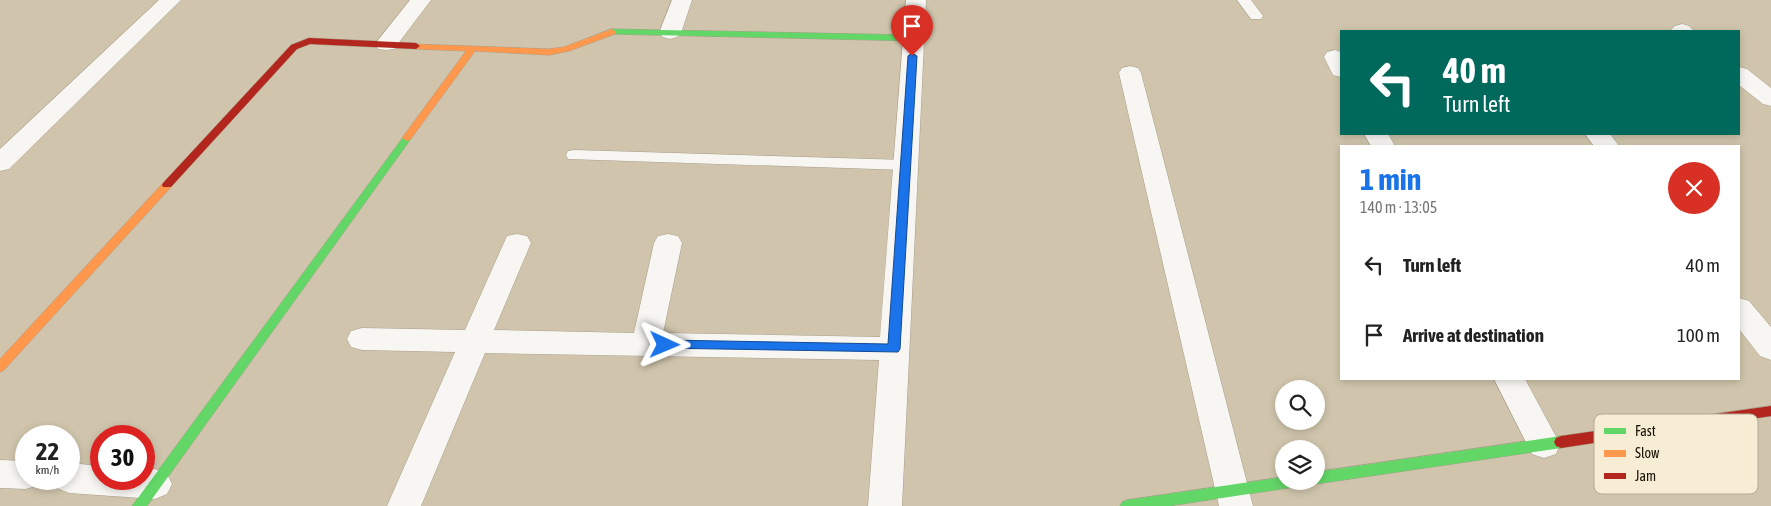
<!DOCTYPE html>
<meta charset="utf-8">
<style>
:root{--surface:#fff;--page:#f6f6f6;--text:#222;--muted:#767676;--accent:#1a73e8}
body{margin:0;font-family:"Asap Condensed",sans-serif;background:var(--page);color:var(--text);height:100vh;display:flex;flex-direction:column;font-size:19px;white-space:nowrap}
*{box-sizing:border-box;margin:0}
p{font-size:16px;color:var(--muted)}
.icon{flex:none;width:28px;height:28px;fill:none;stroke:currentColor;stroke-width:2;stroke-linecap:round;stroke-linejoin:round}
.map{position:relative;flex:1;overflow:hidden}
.panel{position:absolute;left:1340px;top:145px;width:400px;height:235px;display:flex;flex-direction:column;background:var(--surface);border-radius:0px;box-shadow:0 2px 8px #0003}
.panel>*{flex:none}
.hud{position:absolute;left:1340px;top:30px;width:400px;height:105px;border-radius:0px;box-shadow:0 2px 8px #0003;background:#00695c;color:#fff;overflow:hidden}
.controls{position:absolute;left:1275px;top:380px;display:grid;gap:10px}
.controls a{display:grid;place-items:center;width:50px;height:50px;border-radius:50%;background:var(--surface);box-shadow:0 2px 8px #0003;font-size:25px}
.speed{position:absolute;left:15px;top:425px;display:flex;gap:10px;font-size:25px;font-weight:700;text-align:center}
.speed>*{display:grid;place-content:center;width:65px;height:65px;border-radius:50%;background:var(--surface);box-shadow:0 2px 8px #0003;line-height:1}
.speed small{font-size:12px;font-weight:400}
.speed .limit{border:8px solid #d22;background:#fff;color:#111}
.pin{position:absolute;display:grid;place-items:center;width:42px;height:42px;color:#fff;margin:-51px -21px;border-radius:50% 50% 50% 0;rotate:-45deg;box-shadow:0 0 5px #0007}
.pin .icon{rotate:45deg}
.me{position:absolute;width:55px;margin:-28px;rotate:91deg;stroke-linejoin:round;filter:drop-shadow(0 0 4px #0008)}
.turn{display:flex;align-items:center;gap:18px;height:105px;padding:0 20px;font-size:22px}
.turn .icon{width:65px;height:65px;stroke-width:2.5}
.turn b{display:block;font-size:35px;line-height:42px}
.round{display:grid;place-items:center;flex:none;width:52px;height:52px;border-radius:26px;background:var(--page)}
.overview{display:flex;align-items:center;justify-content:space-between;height:85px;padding:0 20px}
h1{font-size:30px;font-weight:700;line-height:38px;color:var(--accent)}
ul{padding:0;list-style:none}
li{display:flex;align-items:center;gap:15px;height:70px;padding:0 20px}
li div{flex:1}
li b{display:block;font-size:19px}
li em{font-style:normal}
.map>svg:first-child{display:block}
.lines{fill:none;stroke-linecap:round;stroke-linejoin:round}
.lane-casing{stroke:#a79e8a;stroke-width:1}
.street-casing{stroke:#a79e8a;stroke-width:1}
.fast-casing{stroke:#a79e8a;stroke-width:1}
.slow-casing{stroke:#a79e8a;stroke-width:1}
.jam-casing{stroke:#a79e8a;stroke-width:1}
.lane{fill:#f8f6f3;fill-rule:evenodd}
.street{fill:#f8f6f3;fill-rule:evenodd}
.fast{fill:#63d668;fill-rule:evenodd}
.slow{fill:#ff974d;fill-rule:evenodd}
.jam{fill:#b3261e;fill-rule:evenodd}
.route{fill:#1a73e8;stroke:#114b97}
.key{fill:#f7edd5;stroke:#b3aa95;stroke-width:1}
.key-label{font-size:14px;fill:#150e01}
</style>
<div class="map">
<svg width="1771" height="506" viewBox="0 0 1771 506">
<rect width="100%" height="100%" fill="#d0c5ac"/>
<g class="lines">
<defs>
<path id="lane" d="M1237,0h14l12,16 -2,3h-10z
M574,150l332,10 6,1 3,4 -3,4 -6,1 -338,-11 -2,-4 2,-4z"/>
<path id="street" d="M159,0h22l-172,169 -9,2v-22z
M410,0h21l-37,49 -8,1 -8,-1 -3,-5z
M672,0h20l-11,33 -4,4 -7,2 -7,-2 -4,-4z
M906,0h20l-24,506h-34l11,-146 -394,-7 -64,153h-34l68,-154 -93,-2 -11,-3 -4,-8 4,-8 11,-3 103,2 42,-94 10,-2 10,2 4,7 -37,87 140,3 20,-90 4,-7 10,-2 10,2 4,7 -19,90 217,4z
M1682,24l7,2 5,5 -23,-1 4,-4z
M1335,50l6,2v25l-8,-2 -9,-18 3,-5z
M1130,66l8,2 3,5 112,433h-34l-100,-433 3,-5z
M1739,67l8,2 24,19v18l-8,-2 -24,-19z
M1364,134h24l7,12h-24z
M1585,134h25l9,12h-25z
M1739,298l10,3 22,26v33l-11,-4 -21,-27z
M1494,379h31l35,65 -4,10 -12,4 -12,-4z
M0,460l26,1v18h15l-3,6 -12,4 -26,-1z
M69,463l32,3v13h43v-10h11l12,5 5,10 -5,10 -12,5 -86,-6 -12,-5 -5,-9h17z"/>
<path id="fast" d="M612,29l302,6 4,3 -4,3 -305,-7 -1,-2z
M407,135l5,3 -2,2 -263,366h-15l272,-370z
M1561,436l5,2 2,4 -2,4 -5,2 -245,36 -5,-3h5v-9z
M1284,477v4h18l-2,4 -5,2 -126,19h-49l2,-4 5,-2z"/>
<path id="slow" d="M612,29l4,3 -1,2 -46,17 -20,4 -74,-4 -65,89 -3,1 -5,-3 64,-87 -50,-2 -4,-3 1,-2 136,5 15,-2z
M167,182l5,3 -1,2 -167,183 -4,2v-13l163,-176z"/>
<path id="jam" d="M309,38l107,5 4,3 -4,3 -106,-5 -13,5 -126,138h-8l-1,-2 1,-2 128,-138z
M1771,406v10l-210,32 -5,-2 -2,-4 2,-4 5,-2z"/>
</defs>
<use href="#lane" class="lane-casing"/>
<use href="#street" class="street-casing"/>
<use href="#fast" class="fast-casing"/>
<use href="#slow" class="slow-casing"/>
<use href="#jam" class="jam-casing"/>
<use href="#lane" class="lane"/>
<use href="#street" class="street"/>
<use href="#fast" class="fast"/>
<use href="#slow" class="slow"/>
<use href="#jam" class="jam"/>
</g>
<path class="route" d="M912,53l5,3 -17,293 -2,3 -238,-4 -1,-3 1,-4 5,-1 223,4 20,-288z"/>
<rect x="1594" y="414" width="164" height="80" rx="8" class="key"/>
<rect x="1604" y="428" width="22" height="6" fill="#63d668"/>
<rect x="1604" y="450" width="22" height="7" fill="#ff974d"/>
<rect x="1604" y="473" width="22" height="6" fill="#b3261e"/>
<g class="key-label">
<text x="1635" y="436">Fast</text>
<text x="1635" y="458">Slow</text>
<text x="1635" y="481">Jam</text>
</g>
</svg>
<div class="controls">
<a><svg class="icon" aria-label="search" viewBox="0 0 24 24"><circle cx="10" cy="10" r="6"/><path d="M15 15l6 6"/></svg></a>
<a><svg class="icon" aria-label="layers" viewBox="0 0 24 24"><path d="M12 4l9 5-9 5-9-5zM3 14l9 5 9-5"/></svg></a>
</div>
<div class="speed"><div>22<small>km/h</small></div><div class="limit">30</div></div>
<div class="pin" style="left:912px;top:56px;background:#d93025"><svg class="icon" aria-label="arrive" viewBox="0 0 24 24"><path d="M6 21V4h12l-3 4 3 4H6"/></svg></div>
<svg class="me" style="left:665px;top:345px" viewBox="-20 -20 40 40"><path d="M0-17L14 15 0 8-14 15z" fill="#1a73e8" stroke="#fff" stroke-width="4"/></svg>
<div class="hud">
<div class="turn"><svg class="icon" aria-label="left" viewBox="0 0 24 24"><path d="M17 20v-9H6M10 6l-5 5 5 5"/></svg><div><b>40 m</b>Turn left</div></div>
</div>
<section class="panel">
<div class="overview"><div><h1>1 min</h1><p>140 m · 13:05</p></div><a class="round" style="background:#d93025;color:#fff"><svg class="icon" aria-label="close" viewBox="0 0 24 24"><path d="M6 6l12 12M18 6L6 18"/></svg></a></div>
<ul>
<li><svg class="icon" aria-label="left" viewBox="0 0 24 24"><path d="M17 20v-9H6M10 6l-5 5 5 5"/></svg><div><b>Turn left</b></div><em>40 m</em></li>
<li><svg class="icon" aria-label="arrive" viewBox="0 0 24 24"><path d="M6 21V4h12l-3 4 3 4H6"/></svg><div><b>Arrive at destination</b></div><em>100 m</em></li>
</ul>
</section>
</div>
